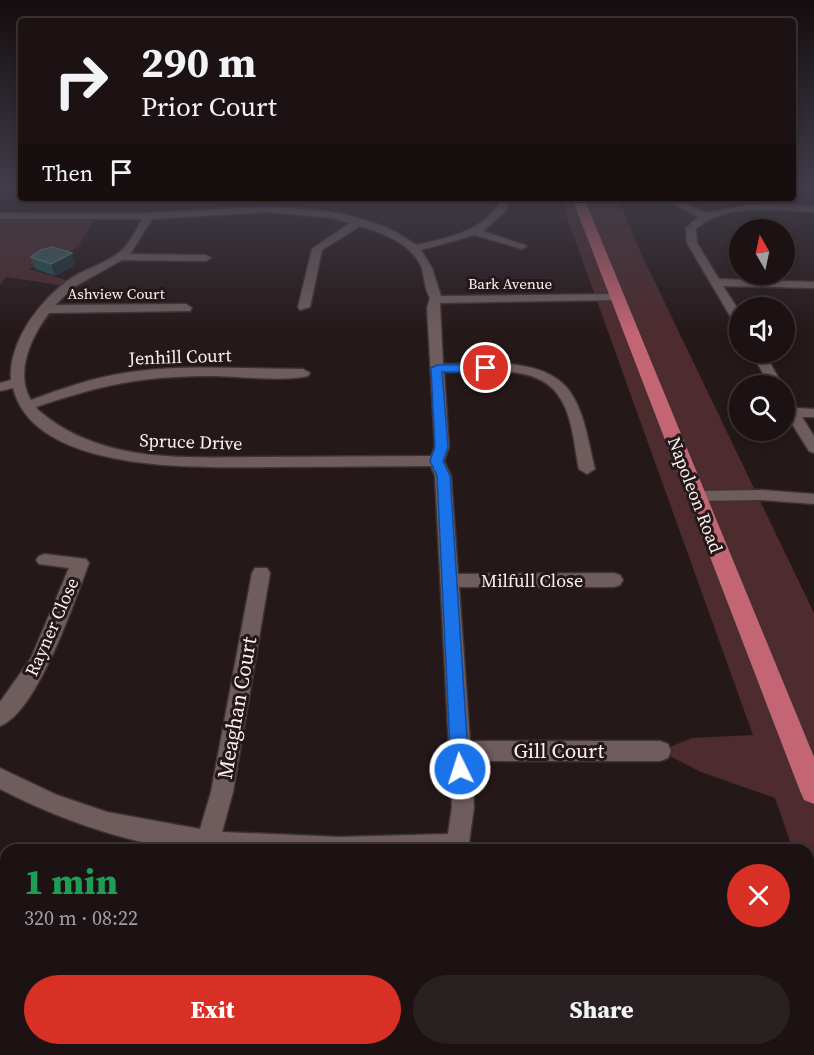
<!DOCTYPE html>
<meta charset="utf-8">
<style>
:root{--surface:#1c1213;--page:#292021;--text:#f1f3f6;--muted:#a09ea0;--line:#3a3233;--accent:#d93025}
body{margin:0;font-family:"Source Serif 4",serif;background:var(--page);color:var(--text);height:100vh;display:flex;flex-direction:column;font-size:22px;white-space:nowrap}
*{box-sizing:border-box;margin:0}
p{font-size:20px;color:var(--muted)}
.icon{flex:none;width:33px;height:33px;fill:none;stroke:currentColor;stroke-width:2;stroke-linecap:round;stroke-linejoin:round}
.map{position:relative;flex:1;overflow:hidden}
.details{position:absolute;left:0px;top:844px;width:814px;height:212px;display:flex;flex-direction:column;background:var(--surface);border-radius:18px 18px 0 0;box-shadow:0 3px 9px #0003,0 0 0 2px var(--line)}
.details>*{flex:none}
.banner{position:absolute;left:18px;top:18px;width:778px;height:183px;border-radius:6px;box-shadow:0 3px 9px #0003,0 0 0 2px var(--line);background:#1c1213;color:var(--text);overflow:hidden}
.needle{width:39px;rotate:351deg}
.buttons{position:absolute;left:729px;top:219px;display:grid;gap:12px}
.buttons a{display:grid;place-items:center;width:66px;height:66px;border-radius:50%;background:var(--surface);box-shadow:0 3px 9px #0003,0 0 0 2px var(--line);font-size:30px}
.pin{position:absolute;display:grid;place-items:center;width:51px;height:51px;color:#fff;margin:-26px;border:3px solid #fff;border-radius:50%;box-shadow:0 2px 6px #0007}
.me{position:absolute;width:66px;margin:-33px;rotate:356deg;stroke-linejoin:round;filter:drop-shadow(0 0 4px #0008)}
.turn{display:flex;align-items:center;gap:21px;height:126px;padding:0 24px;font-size:27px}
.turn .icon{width:78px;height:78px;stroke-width:2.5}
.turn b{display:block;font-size:42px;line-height:51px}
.then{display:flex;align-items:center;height:57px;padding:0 24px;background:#0003;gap:12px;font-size:22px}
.round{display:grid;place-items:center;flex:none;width:63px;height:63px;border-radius:32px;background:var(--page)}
.overview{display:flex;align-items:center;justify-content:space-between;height:102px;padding:0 24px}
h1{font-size:36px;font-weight:800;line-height:45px;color:#1e9e55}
.action{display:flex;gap:12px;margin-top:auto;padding:12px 24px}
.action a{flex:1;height:69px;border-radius:36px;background:var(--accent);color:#fff;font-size:24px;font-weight:800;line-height:69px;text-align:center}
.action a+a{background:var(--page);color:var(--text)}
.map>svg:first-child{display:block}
.green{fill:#4d2b2e}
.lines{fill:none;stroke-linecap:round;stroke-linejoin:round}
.minor-casing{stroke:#3e3334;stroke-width:3}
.major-casing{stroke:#3e3334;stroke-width:2}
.minor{fill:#6f5d5e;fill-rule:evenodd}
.major{fill:#c36572;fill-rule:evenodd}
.wall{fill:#225152}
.shaded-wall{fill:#1a3334}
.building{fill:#3a6263;stroke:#58797a;stroke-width:1.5}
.route{fill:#1a73e8;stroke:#114b97;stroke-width:1.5}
.labels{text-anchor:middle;stroke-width:6;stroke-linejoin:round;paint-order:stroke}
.far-street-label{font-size:15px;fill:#fcf1f2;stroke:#251819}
.street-label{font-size:18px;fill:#fcf1f2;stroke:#251819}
.near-street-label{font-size:21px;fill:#fcf1f2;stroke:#251819}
</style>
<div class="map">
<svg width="814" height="1055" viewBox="0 0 814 1055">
<rect width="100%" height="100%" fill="#251819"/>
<path class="green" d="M556,198h62l21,51 175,364v295l-5,-15 -1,-43h-15l-18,-52 -74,-26 -41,-21 32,-13 61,-3 -156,-434 23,1 -24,-4 -35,-97z
M98,215l-19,30 2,1 -52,23 43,13 -5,4 -61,-9 -6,8v-69z"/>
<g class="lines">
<defs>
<path id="minor" d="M502,198h10l-7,14 -22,19 44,15 -5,3 -47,-14 -54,15 11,18 9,28 178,-2 6,3 -6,3 -179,3 3,61c42,0 108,-9 131,34 12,22 15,48 21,71l-8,5 -8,-5c-5,-23 -6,-51 -19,-71 -21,-36 -82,-26 -116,-26l5,75 -5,14 7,15 7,98 156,-1 6,2 3,5 -3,5 -6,2h-155l11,154h190l8,3 3,7 -3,7 -8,3h-189l3,46 -6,43h-280l-20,-2 -2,2h-22l2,-7c-52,-12 -99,-30 -146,-54v-21l57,27 50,17 93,17 11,-37 41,-219 3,-5h12l3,5 -37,219 -11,40 118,5 108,-3 4,-27 -17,-331 -4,-10c-51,0 -101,1 -151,1 -70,0 -245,10 -267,-79l-13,3v-8l11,-3c-3,-39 31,-83 62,-103 16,-10 35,-14 49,-27 9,-9 14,-20 20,-31h-142v-6c50,0 101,2 151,0 78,-4 160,-15 234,14 11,4 21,12 32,18 33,-8 69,-14 85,-47zM267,212l65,6 18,5 -38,26 -14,58 2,3 10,-3 12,-57 38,-24c23,7 50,17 61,40 4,11 3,22 9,32l-3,10 8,139 -4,9c-56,0 -111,1 -166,1 -79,0 -163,8 -227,-47l-2,-3c65,-22 106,-31 175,-31 27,0 72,6 97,0l2,-3 -7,-4c-60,0 -120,-5 -179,4 -32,5 -63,16 -93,27 -17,-28 1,-64 18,-87l141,-2 2,-3 -6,-4 -131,1 19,-18 48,-27 84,1 5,-3 -5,-3 -76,-1 22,-35z
M662,198h13l31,15 42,-8 66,1v6c-37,-1 -89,-10 -118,17l1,14 22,36 95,3v6l-91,-2 17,26v15l-4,-1 -49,-83 -1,-15 12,-11z
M751,352h13l19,34h-13z
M784,394l5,1 8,13 17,1v8h-12l12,19v17l-5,-2 -25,-40z
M762,490l52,4v10l-52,-4 -65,1 -8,-5 8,-5z
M45,554l41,5 3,4c-14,37 -52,150 -89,163v-24l31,-44 38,-90 -30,-4 -3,-4 3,-4z
M107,1050h28l1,5h-28z
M462,1050h28v5h-28z"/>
<path id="major" d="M572,198h12l230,559v47l-10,-4 -4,-9z"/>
</defs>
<use href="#minor" class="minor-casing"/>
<use href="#major" class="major-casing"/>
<use href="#minor" class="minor"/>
<use href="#major" class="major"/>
</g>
<path class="wall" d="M31,257l44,8 -20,11 -20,-7z"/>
<path class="shaded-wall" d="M72,253l3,12 -20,11 -4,-12z"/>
<path class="building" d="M52,247l20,6 -21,11 -20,-7 10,-7z"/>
<linearGradient id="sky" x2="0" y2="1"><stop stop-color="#140d0e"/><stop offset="0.56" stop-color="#403d49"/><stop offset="1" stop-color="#403d49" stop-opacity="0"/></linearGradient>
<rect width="814" height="334" fill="url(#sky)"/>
<path class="route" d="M437,365h49l6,3 -6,4h-44l6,75 -5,14 7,15 19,293 -3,6 -6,3 -6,-3 -3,-6 -14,-293 -7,-15 5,-14 -4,-79z"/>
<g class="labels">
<g class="far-street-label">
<text x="510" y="289">Bark Avenue</text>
<text x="116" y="299">Ashview Court</text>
</g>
<g class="street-label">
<text transform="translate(180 357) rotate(-2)" y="6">Jenhill Court</text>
<text transform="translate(191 442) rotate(2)" y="6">Spruce Drive</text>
<text transform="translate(695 495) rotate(69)" y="6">Napoleon Road</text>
<text x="532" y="587">Milfull Close</text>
<text transform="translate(52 627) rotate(-66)" y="6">Rayner Close</text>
</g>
<g class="near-street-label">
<text transform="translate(237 708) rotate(-80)" y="7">Meaghan Court</text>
<text x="559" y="758">Gill Court</text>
</g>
</g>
</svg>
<div class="buttons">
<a><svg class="needle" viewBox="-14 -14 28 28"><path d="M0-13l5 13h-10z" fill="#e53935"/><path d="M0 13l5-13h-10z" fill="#a09ea0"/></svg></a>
<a><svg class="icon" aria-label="sound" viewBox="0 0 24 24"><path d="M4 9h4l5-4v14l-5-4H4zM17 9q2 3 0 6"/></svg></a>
<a><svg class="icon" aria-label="search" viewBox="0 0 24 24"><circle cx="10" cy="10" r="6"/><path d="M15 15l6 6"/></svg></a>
</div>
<div class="pin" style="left:486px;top:368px;background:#d93025"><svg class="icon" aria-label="arrive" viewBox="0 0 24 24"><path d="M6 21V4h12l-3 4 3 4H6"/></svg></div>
<svg class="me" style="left:460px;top:769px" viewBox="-20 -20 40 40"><circle r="17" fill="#1a73e8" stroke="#fff" stroke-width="3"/><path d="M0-11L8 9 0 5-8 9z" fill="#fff"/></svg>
<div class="banner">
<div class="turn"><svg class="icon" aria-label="right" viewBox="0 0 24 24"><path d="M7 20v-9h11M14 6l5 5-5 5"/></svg><div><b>290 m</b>Prior Court</div></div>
<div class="then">Then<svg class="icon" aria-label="arrive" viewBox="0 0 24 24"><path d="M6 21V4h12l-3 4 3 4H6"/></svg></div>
</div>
<section class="details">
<div class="overview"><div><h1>1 min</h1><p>320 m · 08:22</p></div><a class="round" style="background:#d93025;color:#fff"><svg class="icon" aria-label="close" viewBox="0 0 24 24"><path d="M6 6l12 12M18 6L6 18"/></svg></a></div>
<div class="action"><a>Exit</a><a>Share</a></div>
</section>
</div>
